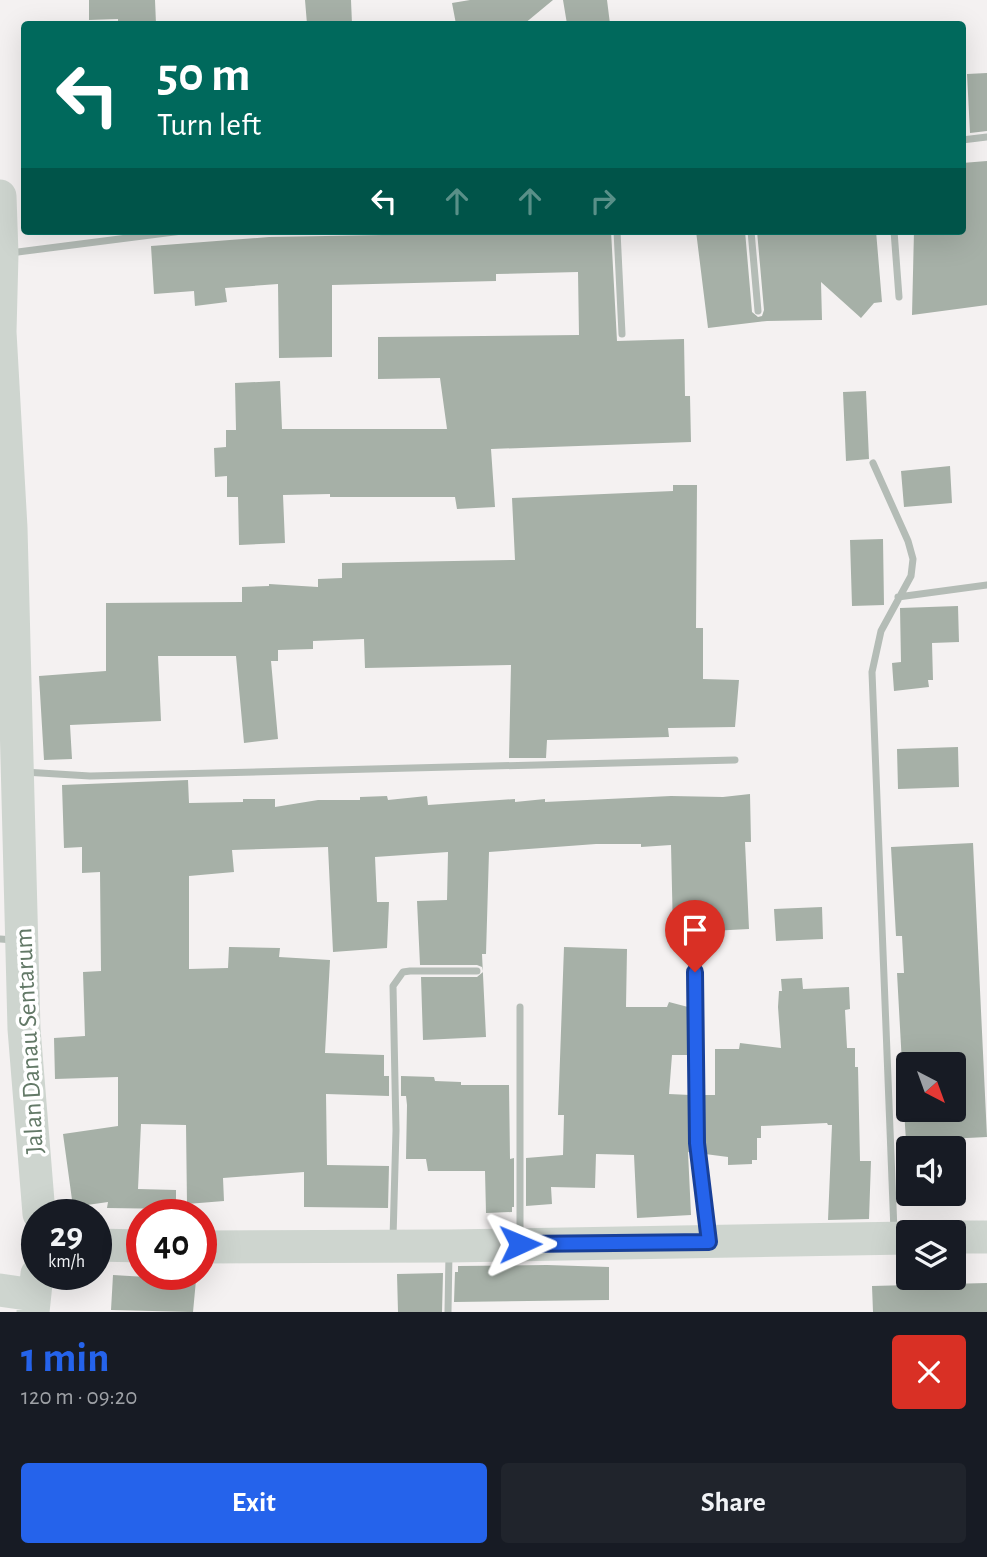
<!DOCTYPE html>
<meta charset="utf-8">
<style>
:root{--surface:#171b24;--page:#20242c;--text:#f1f3f6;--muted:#9ea1a6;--accent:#2563eb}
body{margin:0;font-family:"Alegreya Sans",sans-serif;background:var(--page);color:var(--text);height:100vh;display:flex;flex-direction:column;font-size:26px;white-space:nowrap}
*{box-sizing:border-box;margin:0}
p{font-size:23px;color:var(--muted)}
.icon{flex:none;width:38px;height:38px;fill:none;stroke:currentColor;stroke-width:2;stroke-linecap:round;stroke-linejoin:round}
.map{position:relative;height:1312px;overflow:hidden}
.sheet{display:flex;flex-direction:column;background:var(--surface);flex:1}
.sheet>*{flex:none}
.hud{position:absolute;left:21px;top:21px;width:945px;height:214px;border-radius:7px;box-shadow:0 7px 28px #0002;background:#00695c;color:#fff;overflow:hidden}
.needle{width:46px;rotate:139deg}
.tools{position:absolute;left:896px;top:1052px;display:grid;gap:14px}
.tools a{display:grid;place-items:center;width:70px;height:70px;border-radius:7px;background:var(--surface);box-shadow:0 7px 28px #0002;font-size:35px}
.speed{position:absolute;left:21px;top:1199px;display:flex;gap:14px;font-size:35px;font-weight:700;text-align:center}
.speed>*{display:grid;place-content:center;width:91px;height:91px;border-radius:50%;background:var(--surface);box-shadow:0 7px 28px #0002;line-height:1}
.speed small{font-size:18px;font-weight:400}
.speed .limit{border:10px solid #d22;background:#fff;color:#111}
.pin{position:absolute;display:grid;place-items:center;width:60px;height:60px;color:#fff;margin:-72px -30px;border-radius:50% 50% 50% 0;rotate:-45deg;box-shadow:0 0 7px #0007}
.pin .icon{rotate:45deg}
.me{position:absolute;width:77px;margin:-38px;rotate:89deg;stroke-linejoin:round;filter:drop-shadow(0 0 5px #0008)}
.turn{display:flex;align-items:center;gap:24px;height:147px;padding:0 21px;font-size:32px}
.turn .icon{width:91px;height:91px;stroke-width:2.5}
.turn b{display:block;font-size:49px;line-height:60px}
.lanes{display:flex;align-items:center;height:66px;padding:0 21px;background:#0003;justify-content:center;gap:35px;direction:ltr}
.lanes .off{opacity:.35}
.round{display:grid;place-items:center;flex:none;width:74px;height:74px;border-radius:7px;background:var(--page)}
.overview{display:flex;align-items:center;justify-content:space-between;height:119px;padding:0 21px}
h1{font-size:42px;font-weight:700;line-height:52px;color:var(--accent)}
.action{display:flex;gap:14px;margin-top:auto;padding:14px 21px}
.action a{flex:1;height:80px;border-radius:7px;background:var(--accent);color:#fff;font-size:28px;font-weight:700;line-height:80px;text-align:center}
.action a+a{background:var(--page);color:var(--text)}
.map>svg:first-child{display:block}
.building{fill:#a6b0a7}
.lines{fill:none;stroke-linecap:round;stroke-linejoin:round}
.street{stroke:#b4bcb6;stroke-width:7}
.secondary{stroke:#ced5cf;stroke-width:33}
.route-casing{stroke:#184099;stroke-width:18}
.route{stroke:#2563eb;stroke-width:12}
.labels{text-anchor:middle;stroke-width:7;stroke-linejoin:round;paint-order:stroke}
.street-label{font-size:26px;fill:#637967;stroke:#fff}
</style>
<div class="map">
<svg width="987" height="1312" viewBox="0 0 987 1312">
<rect width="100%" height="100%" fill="#f4f1f1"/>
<path class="building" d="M89,0h66l1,24h-38v-5l-29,1z
M305,0h46l1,24h-45z
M470,0h83l-29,24h-68l-4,-21z
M563,0h44l3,24h-43z
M987,73v58l-17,2 -3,-59z
M987,161v144l-75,10 2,-84h48v-68z
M611,231l6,110 67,-2 1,57h5l1,46 -200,7 4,58 -38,2 -2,-12h-125v-3l-47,1 2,48 -46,2 -1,-48h-11v-21l-12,1 -1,-29 12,-1v-17h10l-1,-47 45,-2 2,48h165l-7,-51 -62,1v-42l201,-2 -1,-63 -82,2v7l-164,4v72l-53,1 -1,-74 -53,4 2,14 -32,4 -1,-15 -40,3 -3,-48 118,-9z
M696,231h49l7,81 6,5 4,-1 2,-6 -7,-79h119l6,71 -8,1 -13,15 -40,-36 1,38 -55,1 -59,7z
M866,391l3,68 -23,2 -3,-69z
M950,466l2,37 -48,4 -3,-36z
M673,485h24l-1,143h7v51l36,1 -4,47 -67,1 1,9 -122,3 -1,18h-37l2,-93 -146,3 -1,-29 -51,2v8l-35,1v11h-7l7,78 -34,4 -8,-87h-78l3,65 -91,4 2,34 -28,1 -5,-84 67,-5v-68l136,-1v-15l27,-1v-2l49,3v-8l24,-1v-15l173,-3 -3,-62 161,-7z
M883,539l1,66 -32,1 -2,-66z
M958,606l1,36 -27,1 1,37h-5l1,7 -35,4 -2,-28 9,-1 -1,-54z
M958,747l1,40 -61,2 -1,-40z
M188,780l1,23 54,-1v-3h32v8l43,-7h42v-3l27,-1 1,4 39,-4 1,9 87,-6v3l30,-3v3l126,-6 52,1 27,-3 1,48h-6l4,87 -76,4 -2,-88 -30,2v-3h-45l-107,8 -3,102h-4l4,83 -63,3 -2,-63h56l6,-5 -1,-5 -5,-2h-57l-3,-64 30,-1 1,-48 -73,5 2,45h12l-2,46 -54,4 -5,-105 -96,3 2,22 -45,4v93l39,-1 1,-21 51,1 -1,9 51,3 -5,93 59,2v21h5v20l-63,-2 1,71 62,1 -1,42 -84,-1v-35l-81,6 1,23 -37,3 -1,-79 -45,-1 -3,65 38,1v19l-69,-1 1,-6 -35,5 -10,-73 55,-8v-49l-63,2 -1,-41 31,-2 -2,-64 18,-1 -1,-99 -18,1v-26l-18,1 -2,-63z
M973,843l14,294 -81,4 -2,-31h50v-46h-52l-5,-91h7l-2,-37h-6l-5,-89z
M822,907l1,32 -47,2 -2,-32z
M564,947l63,2 -1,58h41l2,-5 19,5v48h-16l-3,39 21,1 2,58 -4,-1 3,63 -54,3 -3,-63 -38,-1 -1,34 -44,-1 1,17 -26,2v-48l37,-3 1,-40h-6z
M802,978l1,11 46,-2 1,22 -5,1 2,38h8v19h3l2,94h11l-2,58 -41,1 4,-95h-4l-1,-2 -66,3v12h-4v22h-5v4l-24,1v-8l-23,-3 -2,-59h12v-46h24l1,-6 41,5 -3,-41 1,-16h3l-1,-12z
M401,1076l33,1 1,4 26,1v3h48l1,74 4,-1v49h-2v5l-26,1 -1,-42h-57l-2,-12h-20l1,-54 -1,-9h-5z
M547,1265l62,2v33l-155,2 1,-30h3v-6z
M443,1273l-1,39h-44l-1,-38z
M113,1275l83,5 -3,32 -82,-2z
M987,1283v29h-114l-1,-26z"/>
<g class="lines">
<path class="street" d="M962,140l25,-3
M617,231l5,103
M751,231l7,80
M894,231l5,66
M10,253l172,-22
M873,463l35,78 5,18 -2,17 -30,55 -9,41 22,559
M898,597l89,-12
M24,772l66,4 645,-16
M0,939l14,1
M695,972l2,171 11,91
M520,1237v-230
M393,1238l3,-108 -3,-144 10,-14 7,-1h67
M448,1312l1,-59"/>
<path class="secondary" d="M0,196l2,58 -2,78 11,196 13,501 15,185
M954,1237h33
M96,1245l46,1
M201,1247l248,-1 459,-8
M0,1290l34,5
M33,1312l4,-38"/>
</g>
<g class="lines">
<defs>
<path id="route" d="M520,1244l189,-2 -12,-99 -2,-171"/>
</defs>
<use href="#route" class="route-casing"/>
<use href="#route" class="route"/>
</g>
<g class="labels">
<g class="street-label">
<text transform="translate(28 1041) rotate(-93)" y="9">Jalan Danau Sentarum</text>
</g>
</g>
</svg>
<div class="tools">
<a><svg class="needle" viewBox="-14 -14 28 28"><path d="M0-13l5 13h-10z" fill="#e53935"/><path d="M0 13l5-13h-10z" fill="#9ea1a6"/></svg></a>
<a><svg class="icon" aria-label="sound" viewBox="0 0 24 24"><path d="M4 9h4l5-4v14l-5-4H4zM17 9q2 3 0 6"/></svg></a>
<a><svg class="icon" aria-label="layers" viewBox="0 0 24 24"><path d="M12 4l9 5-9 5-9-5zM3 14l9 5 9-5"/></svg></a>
</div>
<div class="speed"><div>29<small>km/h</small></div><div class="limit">40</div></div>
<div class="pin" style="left:695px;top:972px;background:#d93025"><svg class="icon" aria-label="arrive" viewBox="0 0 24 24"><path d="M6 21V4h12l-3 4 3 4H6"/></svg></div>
<svg class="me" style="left:520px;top:1244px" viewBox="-20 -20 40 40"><path d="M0-17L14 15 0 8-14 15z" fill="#2563eb" stroke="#fff" stroke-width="4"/></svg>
<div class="hud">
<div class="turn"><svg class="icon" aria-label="left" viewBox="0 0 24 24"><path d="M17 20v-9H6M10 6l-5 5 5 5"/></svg><div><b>50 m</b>Turn left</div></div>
<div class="lanes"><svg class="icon" aria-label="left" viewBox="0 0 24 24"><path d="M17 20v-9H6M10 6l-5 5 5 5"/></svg><svg class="icon off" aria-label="ahead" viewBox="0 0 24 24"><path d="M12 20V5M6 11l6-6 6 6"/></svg><svg class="icon off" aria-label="ahead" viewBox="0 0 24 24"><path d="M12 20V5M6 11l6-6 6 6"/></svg><svg class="icon off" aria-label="right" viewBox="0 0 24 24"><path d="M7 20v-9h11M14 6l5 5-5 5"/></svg></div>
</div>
</div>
<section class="sheet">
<div class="overview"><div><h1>1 min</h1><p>120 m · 09:20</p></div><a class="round" style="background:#d93025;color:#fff"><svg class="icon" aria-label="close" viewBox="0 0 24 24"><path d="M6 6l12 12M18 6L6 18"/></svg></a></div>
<div class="action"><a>Exit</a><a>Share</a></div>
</section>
